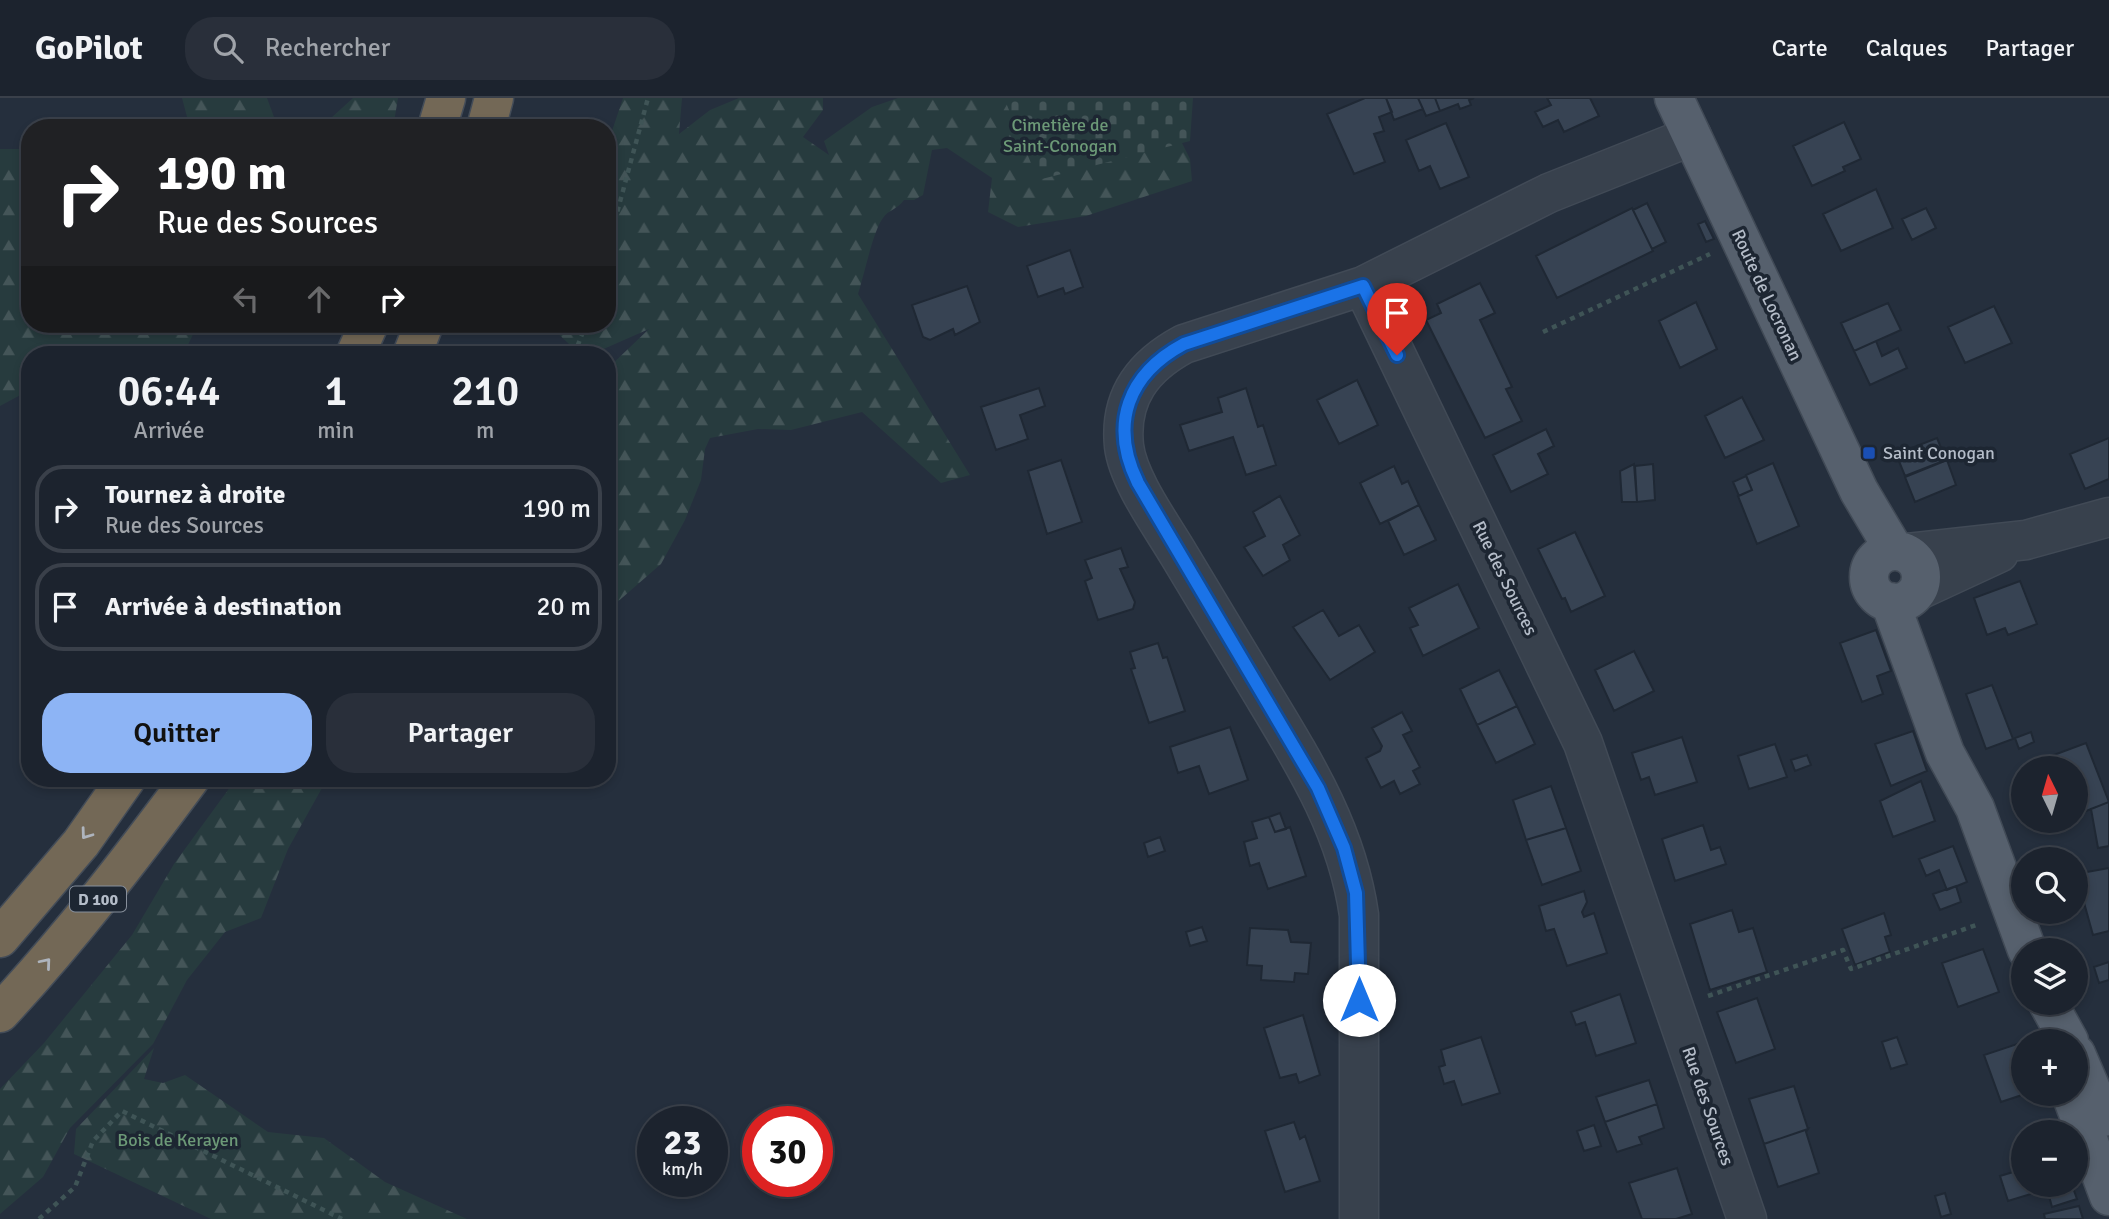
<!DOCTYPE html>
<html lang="fr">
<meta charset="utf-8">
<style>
:root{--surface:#1c232e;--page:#292f3a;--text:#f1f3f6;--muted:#a0a4aa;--line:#3a404a;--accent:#8db4f5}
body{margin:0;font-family:Signika,sans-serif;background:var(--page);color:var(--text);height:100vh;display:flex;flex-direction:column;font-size:26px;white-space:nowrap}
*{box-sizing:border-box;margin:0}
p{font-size:23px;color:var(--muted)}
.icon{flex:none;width:38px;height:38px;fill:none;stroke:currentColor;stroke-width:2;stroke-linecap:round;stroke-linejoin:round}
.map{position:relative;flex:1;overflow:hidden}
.details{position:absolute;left:21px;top:248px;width:595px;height:441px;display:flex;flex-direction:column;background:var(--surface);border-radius:28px;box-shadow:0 4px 10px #0003,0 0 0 2px var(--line)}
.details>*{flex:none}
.top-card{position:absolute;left:21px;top:21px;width:595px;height:214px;border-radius:28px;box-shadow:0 4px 10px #0003,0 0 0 2px var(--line);background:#202124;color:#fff;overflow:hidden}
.needle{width:46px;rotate:355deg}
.controls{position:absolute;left:2011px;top:658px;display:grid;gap:14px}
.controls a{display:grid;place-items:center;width:77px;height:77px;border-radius:50%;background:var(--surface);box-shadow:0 4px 10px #0003,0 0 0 2px var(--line);font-size:35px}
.speed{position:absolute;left:637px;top:1008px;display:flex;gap:14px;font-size:35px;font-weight:700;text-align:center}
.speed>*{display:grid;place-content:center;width:91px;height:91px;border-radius:50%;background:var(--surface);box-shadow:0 4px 10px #0003,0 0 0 2px var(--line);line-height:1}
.speed small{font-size:18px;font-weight:400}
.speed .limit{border:10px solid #d22;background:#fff;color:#111}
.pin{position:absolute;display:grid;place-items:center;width:60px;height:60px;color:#fff;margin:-72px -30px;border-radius:50% 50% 50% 0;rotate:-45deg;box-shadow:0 0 7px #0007}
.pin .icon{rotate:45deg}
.me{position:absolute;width:77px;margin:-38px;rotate:0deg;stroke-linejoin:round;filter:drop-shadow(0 0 5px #0008)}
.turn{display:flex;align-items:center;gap:24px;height:147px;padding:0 21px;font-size:32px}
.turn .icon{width:91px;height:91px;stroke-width:2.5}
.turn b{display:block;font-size:49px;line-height:60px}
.lanes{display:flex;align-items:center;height:66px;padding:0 21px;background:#0003;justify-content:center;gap:35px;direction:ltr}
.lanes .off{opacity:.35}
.eta{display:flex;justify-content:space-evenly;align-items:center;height:119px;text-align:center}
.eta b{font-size:42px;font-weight:600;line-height:49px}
.cta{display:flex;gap:14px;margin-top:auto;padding:14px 21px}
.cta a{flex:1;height:80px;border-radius:28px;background:var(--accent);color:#111;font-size:28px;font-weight:600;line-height:80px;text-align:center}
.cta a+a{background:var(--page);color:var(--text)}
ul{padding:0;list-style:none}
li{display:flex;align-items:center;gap:21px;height:88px;margin:0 14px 10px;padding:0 7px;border:4px solid var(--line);border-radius:28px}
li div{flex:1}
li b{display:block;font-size:26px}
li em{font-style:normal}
header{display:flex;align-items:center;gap:42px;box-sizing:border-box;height:98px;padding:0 35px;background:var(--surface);border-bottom:2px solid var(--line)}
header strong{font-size:33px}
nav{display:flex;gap:38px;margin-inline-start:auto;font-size:24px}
.search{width:490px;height:63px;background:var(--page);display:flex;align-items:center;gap:18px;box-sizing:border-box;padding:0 24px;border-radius:28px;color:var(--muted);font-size:26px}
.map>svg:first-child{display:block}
.forest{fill:url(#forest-firs)}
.cemetery{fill:url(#cemetery-stones)}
.building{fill:#374353;stroke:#1f2834;stroke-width:2}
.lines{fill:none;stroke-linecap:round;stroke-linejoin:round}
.minor-casing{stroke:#414a56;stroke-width:41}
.major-casing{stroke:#414a56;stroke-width:41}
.highway-casing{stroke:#434c58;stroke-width:41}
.path{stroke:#3f5456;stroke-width:4.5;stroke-dasharray:5 5;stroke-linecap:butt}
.minor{stroke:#38414d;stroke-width:38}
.major{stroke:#56606d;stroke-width:38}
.highway{stroke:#736856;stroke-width:38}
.oneway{stroke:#aeb4bd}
.route-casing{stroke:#114b97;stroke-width:18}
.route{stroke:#1a73e8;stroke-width:12}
.transit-dot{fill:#1a4fb4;stroke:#1d2632;stroke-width:2.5}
.labels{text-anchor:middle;stroke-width:7;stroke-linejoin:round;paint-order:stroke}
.shield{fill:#1d2632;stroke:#878f9b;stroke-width:2}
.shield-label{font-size:16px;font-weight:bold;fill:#b4bcc8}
.park-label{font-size:18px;fill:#6c9977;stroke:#1d2632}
.street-label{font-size:18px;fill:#b4bcc8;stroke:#1d2632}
.poi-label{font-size:18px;fill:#b4bcc8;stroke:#1d2632;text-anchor:start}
</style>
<header>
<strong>GoPilot</strong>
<div class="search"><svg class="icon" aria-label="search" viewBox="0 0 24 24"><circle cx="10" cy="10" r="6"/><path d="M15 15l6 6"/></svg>Rechercher</div>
<nav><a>Carte</a><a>Calques</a><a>Partager</a></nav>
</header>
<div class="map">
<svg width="2109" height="1121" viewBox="0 0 2109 1121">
<defs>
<pattern id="forest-firs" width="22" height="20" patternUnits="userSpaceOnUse" patternTransform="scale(1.75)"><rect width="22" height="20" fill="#273b3e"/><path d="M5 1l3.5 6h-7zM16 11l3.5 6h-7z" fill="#445558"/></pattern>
<pattern id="cemetery-stones" width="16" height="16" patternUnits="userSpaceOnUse" patternTransform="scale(1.75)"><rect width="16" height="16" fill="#273b3e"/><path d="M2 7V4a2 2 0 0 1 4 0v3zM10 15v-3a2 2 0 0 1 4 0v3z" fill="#445558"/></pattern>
</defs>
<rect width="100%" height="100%" fill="#252f3d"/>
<path class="forest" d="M182,0h85l11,30h-88z
M353,0h45l-5,30h-73z
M623,0h59l-3,36 31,-24 29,-12h84v12l-20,27 26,18 -5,-14 48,-34 26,-9h113l168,39 11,22 2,22 -106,35 -68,11 -30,-15 4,-34 -45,-30 -15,2 -9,45 -9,5h-10c-6,9 -16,10 -21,18 -10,13 -19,58 -25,76l112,181 -29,8 -79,-71 -71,18 -33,-1 -48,9 -5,11 -4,31 -16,40 -24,44 -54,47v-242l42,-40 -59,26h-9l-26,-24 8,-7h44v-178z
M0,51h30v175h168l-15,31h-153v43l-4,-6 -26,14z
M236,681h91l-39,70 -27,69 -36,14 -38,48 -34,64 -83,84 -27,49 -43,37v-125l44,-46 88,-108 42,-71z
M154,950l-10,31 19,4 22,-8 83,57 56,6 61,44 82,37h-256l-137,-65 2,-25z"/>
<path class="cemetery" d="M1004,0h189l-3,43 -152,39z"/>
<path class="building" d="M1365,0h21l6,14 -13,5 5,14 -10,3 11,28 -31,12 -27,-60z
M1386,0h32l5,11 -29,11z
M1418,0h17l5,13 -14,5z
M1435,0h39l-5,2 2,5 -11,4 -2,-5 -18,7z
M1547,0h43l9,18 -35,16 -6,-12 -15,7 -8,-15 16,-7z
M1844,24l17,37 -18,8 2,4 -33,15 -19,-40z
M1446,25l23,54 -29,12 -10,-23 -11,5 -13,-31z
M1876,91l17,39 -52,23 -18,-37z
M1647,105l19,39 -14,7 -19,-39z
M1632,110l21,43 -96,47 -21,-42z
M1926,110l10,20 -24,12 -10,-21z
M1705,123l9,18 -8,3 -8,-18z
M1070,152l13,37 -18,7 -2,-6 -25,9 -11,-31z
M1480,185l15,30 -15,7 32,67 -6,2 16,32 -37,17 -59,-118 15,-7 -4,-9z
M967,188l13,36 -25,13 -2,-6 -23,11 -7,-3 -11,-32z
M1696,204l21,47 -37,19 -21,-47z
M1888,205l13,27 -47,21 -13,-28z
M1994,208l18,37 -47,20 -17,-36z
M1876,243l6,15 16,-8 9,20 -37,17 -16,-34z
M1357,282l21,45 -39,19 -22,-44z
M1039,290l6,18 -25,9 8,24 -32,11 -15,-43z
M1246,290l12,39 5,-2 13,40 -30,10 -13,-38 -44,14 -9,-26 42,-13 -4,-14z
M1742,299l22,43 -39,18 -20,-42z
M1546,331l8,17 -16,8 10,20 -37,18 -18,-37z
M1937,340l9,22 -41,16 -9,-22z
M2109,340v41l-24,10 -15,-35z
M1061,362l21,62 -35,12 -19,-63z
M1947,362l9,25 -41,17 -10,-25z
M1773,365l26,63 -42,18 -19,-48 14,-6 -6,-15z
M1634,366l3,38h-15l-2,-31z
M1653,366l2,36 -18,2 -2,-36z
M1394,368l8,18 6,-3 11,24 -39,19 -20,-41z
M1746,378l6,14 -13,6 -6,-14z
M1280,398l20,39 -17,10 7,15 -27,16 -19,-29 21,-11 -12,-24z
M1419,407l17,35 -32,15 -16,-34z
M1575,434l30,64 -34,16 -6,-14 -3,1 -24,-50z
M1121,450l7,19 -8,2 15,33 -2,7 -35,11 -13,-39 7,-3 -7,-18z
M2020,483l17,43 -29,11 -3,-7 -18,7 -13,-37z
M1458,486l21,44 -56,28 -13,-28 8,-3 -9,-17z
M1323,512l16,26 20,-11 16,27 -45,28 -37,-53z
M1876,532l15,41 -14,5 6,18 -21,8 -22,-59z
M1158,545l5,15 4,-1 18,54 -36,12 -18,-54 4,-1 -5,-16z
M1634,553l20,40 -40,20 -19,-41z
M1499,572l18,36 -40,19 -17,-36z
M1992,587l21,54 -27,10 -20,-55z
M1517,608l18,38 -39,19 -19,-38z
M1402,614l10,19 -9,4 17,32 -7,4 7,13 -20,10 -6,-13 -13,7 -15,-30 14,-7 2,-5 -10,-18z
M1230,629l18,53 -39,14 -10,-28 -21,7 -8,-26z
M1913,633l14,40 -36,15 -16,-42z
M2031,634l3,10 -15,7 -4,-11z
M1682,639l15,45 -42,13 -6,-18 -8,3 -9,-27z
M2086,645l23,59 -33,13v-47h-47l-2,-3z
M1775,646l12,33 -38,12 -11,-33z
M1807,657l4,10 -16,6 -4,-11z
M1921,683l14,40 -42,16 -13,-36z
M1551,688l15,42 -40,12 -13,-40z
M2109,704v44l-11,2 -7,-39z
M1280,715l6,16 -11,3 -6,-15z
M1269,719l6,15 15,-5 16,49 -38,13 -9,-26 -9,3 -6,-24 13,-4 -5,-16z
M1703,727l8,25 9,-3 6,17 -51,17 -13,-42z
M1566,730l15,43 -39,14 -16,-45z
M1160,739l5,14 -17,6 -4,-14z
M1953,748l14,36 -20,8 -8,-20 -13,6 -7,-17z
M2109,770v63l-16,4 -17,-61z
M1956,788l5,16 -21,8 -7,-16z
M1584,793l3,11 -5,10 2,5 10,-4 13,40 -40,13 -13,-37 -8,2 -7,-25z
M1732,812l7,22 14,-4 14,44 -57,18 -20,-66z
M1884,815l7,22 -6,2 5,15 -35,13 -13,-36z
M1202,829l5,14 -17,5 -4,-14z
M1250,830l38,2 3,12 20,1 -3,31 -13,-1 -1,9 -33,-2 1,-14 -15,-1z
M1983,851l16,43 -41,15 -16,-44z
M2109,864v18l-10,3 -5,-16z
M1620,896l16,49 -40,13 -11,-34 -9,3 -5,-13z
M1757,900l18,51 -39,14 -19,-51z
M1303,917l17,60 -21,8 -3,-9 -16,4 -16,-50z
M1481,939l19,56 -38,12 -8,-24 -10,3 -5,-17 6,-2 -4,-15z
M1897,939l10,27 -16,5 -9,-27z
M2023,944l2,52 -24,8 -17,-47z
M1649,982l8,24 -52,18 -9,-25z
M1794,988l14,43 -44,15 -15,-45z
M1657,1006l7,24 -25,9 3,7 -25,8 -12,-30z
M1294,1024l6,17 5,-3 15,45 -35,11 -20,-61z
M1594,1027l7,21 -17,5 -7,-20z
M1808,1031l-2,3 13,41 -41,14 -14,-43z
M1677,1070l15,46 -16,5h-34l-13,-36z
M2023,1071v16h23l1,4 -39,12 -8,-25z
M2046,1087h26l5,14 -25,8z
M1945,1095l6,21 -10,3 -6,-21z
M2079,1108l4,13h-38l-1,-5z"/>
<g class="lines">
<defs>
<path id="minor" d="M1363,188l220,457 164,476
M1908,455l118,-13 83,-23
M1917,493l82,-38
M1359,1121v-304c-12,-84 -54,-151 -97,-222 -28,-46 -55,-92 -83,-138 -17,-29 -51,-75 -55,-109 -5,-49 19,-80 60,-102l179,-58 186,-93 143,-57"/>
<path id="major" d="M1674,0l185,393 35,59
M1869 479a26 26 0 1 1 52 0a26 26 0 1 1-52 0Z
M1890,504l55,151 30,55 52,142
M2048,905l21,38
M2076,956l27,63
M2071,996l38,102"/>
<path id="highway" d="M437,30l9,-30
M486,30l8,-30
M355,257l14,-31
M412,257l12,-31
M0,840l81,-95 45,-64
M0,915c69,-74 130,-153 190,-234"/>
</defs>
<use href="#minor" class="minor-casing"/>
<use href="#major" class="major-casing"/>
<use href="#highway" class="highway-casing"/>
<path class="path" d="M607,152l41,-152
M1543,234l167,-78
M574,257l12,-31
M1708,898l135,-46 8,19 128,-45
M39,1121l36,-32 18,-46 29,-30 220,108"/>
<use href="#minor" class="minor"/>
<use href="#major" class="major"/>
<use href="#highway" class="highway"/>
</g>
<defs><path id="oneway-chevron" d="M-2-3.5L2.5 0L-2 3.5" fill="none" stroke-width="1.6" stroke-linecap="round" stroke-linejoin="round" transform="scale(1.75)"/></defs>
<g class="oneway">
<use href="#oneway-chevron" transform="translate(86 736) rotate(126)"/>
<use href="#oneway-chevron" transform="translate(46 865) rotate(-50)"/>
</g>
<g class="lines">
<defs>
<path id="route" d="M1359,902l-3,-107 -12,-45 -26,-60 -180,-305c-29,-59 -10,-109 46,-139l179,-58 34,69"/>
</defs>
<use href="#route" class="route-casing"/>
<use href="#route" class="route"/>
</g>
<rect class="transit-dot" x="1862" y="348" width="14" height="14" rx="3.5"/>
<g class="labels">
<rect class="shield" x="70" y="788.5" width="56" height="25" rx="5"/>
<g class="shield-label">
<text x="98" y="807">D 100</text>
</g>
<g class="park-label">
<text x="1060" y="33">Cimetière de<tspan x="1060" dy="21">Saint-Conogan</tspan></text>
<text x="178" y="1048">Bois de Kerayen</text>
</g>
<g class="street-label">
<text transform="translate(1767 197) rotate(65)" y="6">Route de Locronan</text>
<text transform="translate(1505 480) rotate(64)" y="6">Rue des Sources</text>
<text transform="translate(1708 1008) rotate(71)" y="6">Rue des Sources</text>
</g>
<g class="poi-label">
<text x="1883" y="361">Saint Conogan</text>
</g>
</g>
</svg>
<div class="controls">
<a><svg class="needle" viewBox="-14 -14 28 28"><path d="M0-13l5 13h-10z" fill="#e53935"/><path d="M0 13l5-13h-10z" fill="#a0a4aa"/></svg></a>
<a><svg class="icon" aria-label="search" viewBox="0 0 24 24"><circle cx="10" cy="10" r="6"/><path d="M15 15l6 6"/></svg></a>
<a><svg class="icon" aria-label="layers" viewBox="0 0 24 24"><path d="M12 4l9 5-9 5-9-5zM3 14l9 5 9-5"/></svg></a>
<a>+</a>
<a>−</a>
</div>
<div class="speed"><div>23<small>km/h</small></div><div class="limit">30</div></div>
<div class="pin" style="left:1397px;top:257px;background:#d93025"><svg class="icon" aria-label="arrive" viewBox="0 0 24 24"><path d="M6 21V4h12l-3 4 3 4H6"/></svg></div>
<svg class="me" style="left:1359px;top:902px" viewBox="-20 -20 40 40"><circle r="19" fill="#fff"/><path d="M0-13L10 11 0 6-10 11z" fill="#1a73e8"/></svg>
<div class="top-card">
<div class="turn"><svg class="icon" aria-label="right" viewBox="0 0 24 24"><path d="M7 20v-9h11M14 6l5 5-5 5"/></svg><div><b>190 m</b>Rue des Sources</div></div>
<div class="lanes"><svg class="icon off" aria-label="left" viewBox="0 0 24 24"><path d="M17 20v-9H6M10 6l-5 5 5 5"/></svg><svg class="icon off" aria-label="ahead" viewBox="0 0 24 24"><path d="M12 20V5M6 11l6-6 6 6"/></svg><svg class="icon" aria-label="right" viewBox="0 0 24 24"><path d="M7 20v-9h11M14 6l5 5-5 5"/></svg></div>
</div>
<section class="details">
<div class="eta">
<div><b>06:44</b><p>Arrivée</p></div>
<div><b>1</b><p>min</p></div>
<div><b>210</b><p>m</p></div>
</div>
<ul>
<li><svg class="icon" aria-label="right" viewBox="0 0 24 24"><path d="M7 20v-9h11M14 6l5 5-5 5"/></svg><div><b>Tournez à droite</b><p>Rue des Sources</p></div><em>190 m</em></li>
<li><svg class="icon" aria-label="arrive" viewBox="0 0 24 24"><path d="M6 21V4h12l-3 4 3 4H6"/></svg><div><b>Arrivée à destination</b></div><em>20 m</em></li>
</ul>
<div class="cta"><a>Quitter</a><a>Partager</a></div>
</section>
</div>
